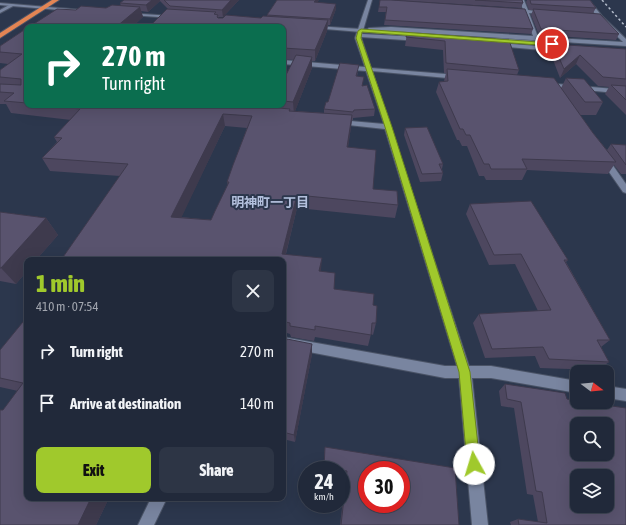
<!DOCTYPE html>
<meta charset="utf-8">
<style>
:root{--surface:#21293a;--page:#2d3545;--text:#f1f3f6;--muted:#a2a6af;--line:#3e4554;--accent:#a0c92c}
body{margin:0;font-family:"Asap Condensed","Noto Sans JP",sans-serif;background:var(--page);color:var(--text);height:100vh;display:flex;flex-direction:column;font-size:15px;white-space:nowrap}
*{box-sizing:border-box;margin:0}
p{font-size:13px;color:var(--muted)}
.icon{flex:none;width:22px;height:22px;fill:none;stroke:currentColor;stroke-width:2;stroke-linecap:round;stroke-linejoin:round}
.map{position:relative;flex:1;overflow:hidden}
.side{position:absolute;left:24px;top:257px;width:262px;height:244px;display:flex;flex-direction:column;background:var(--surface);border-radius:8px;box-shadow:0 4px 16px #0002,0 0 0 1px var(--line)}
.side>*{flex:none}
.guide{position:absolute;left:24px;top:24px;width:262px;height:84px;border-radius:8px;box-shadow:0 4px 16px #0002,0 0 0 1px var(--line);background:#0b6e4f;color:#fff;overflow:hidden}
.needle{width:26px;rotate:106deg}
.controls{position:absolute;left:570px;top:365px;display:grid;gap:8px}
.controls a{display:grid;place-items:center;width:44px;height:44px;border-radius:8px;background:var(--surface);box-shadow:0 4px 16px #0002,0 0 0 1px var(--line);font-size:20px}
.speed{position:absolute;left:298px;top:461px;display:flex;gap:8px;font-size:20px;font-weight:700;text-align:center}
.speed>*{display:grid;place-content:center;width:52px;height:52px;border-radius:50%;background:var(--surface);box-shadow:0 4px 16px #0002,0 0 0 1px var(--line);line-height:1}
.speed small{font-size:10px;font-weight:400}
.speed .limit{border:6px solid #d22;background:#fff;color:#111}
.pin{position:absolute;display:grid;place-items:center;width:34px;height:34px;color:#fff;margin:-17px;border:2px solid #fff;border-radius:50%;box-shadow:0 1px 4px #0007}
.me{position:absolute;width:44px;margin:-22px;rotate:354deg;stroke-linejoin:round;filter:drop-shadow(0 0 3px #0008)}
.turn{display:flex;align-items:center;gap:14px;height:84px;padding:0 12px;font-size:18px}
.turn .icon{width:52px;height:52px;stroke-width:2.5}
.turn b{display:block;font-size:28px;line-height:34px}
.round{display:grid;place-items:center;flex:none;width:42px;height:42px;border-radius:8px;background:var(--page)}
.overview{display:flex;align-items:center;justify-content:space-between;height:68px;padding:0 12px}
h1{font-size:24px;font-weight:800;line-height:30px;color:var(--accent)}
.action{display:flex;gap:8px;margin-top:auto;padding:8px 12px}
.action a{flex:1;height:46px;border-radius:8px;background:var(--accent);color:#111;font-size:16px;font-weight:800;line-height:46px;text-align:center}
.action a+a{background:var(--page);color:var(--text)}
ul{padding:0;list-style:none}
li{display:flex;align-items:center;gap:12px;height:52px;padding:0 12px}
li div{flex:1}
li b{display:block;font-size:15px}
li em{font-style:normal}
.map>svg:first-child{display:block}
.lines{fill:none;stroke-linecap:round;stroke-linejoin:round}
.street-casing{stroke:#4a5366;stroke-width:2}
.secondary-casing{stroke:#4a5366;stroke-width:2}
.highway-casing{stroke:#4a5366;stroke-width:2}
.street{fill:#7985a0;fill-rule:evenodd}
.secondary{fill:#7985a0;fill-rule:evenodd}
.highway{fill:#e38554;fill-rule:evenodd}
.rail{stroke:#b2bac9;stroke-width:1.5;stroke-dasharray:2.5 2.5;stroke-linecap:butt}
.wall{fill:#4d475f;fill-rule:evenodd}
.shaded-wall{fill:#3e3a4d}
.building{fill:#59536e;stroke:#3e3a4d;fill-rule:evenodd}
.route{fill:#a0c92c;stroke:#68831d}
.labels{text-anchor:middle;stroke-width:4;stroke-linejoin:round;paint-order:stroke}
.neighbourhood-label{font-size:13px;font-weight:bold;fill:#b3c0dd;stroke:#2c374d}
</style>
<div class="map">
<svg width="626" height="525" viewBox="0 0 626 525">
<rect width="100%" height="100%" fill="#2c374d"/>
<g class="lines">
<defs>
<path id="street" d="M368,0h4l-10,34 57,3 3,2 -3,2 -58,-4 10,31 87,7 3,2 -3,2 -86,-8 97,295h22l86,15v12l-86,-15h-19l16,147h-16l-13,-147h-14l-162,-31v-10l162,29h12l-72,-237 -46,-5 -3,-2 3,-2 45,4 -18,-53 -83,-7v-4l82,7 -10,-29z
M520,0h4l4,10 19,3 -2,1 -16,-1 9,24 85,5 -25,-24 -13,-18h4l13,16 24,23v7l-235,-15 -22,1 -3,-2 3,-2 22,-1 142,9 -9,-24 -13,-2 2,-1 10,1z
M11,4l4,1 -15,8v-3z
M498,43l66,5 3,2 -3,2 -68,-6v-2z
M546,83l80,7v4l-82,-8 -1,-1z
M601,157h6l19,27v9l-3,-1 -23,-33z
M607,386l19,3v12l-19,-3z
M151,498h16l-13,27h-16z"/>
<path id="secondary" d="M0,3l83,7 2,1 -2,1 -83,-7z
M127,13l46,3 2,1 -2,1 -44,-3z
M315,26l106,7 3,2 -3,2 -108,-9z
M496,38l70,5 3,2 -3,2 -72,-6 -1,-1z"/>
<path id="highway" d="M52,0h7l-59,38v-5z"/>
</defs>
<use href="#street" class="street-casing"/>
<use href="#secondary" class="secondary-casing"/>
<use href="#highway" class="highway-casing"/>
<use href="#street" class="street"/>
<use href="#secondary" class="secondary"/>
<use href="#highway" class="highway"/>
<path class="rail" d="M602,0l24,27"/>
</g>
<path class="wall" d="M124,0h115l-16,17h-5l1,1h42l6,-2v-1l10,-15h42l-2,2 19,7 -6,16h-2l-1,6 -12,30h-3v7l-17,43 29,2v-4l4,-7 30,-30 -1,4 18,33 -1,7 -21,2v2h-1l-4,27 25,42 25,16 -3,13 -98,-10 -11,46 35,17 13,18 39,16 3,18 -3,12 -2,-1 -3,12 -53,-9 -1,4 -23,-4 -1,-3 -3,-1v-2l-4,-1v-70h-222l59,-84 -70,-5 -8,-13 15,-16 -3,-5 17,-17 -60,-7 -5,-9h-6v-34l8,-6 -8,-1v-17l27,-18v77h256v-28h2l9,-17 -11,-1v-32h-134l19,-18 -8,-8 -12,11 -7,-1 2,6 -11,10h-103l47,-17 30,-2 15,-2 -1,-3zM225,126l22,2 -20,54 1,3 -17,35 -30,-3z
M380,0l153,29 -2,5 -147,-9 2,-13h-8z
M391,0h131l1,3 -2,5z
M527,0h63l6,8 -3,5 26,21 -3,6 -77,-5 -8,-20 2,-5h-4l-3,-8z
M407,33l102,7 10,30 -2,5 44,13 5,-10 37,24 -7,13h-16l13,18 14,17 4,-6 15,1v29h-5l-7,-9 -6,9 -81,-4 -5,10h-36l-2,-4h-5l-12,-30h-5l-3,-6h-2l-21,-48 3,-10 5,-1 2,-8h-2l-1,-23 -38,-4z
M553,44l73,5v66l-21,-21 4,-7 -11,-1 -22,-22 -16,14 -10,-26z
M405,128l38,36 -1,5 1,4 -2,8 -21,1 -16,-47z
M470,204l98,56 -2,2 44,78 -9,7 8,15 -11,8 -58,-2 -5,-12 -50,2 -12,-35 6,-9 59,-3 -23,-47 -26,1 -23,-51z
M0,212l46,6 12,17 -22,25h-9v11l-11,13 -16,-3z
M27,317v181h82l-13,27h-96v-115h3l15,-19 -18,-4v-37z
M312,344v10l-17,88 -12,-3v-85z
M505,384l62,15 59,126h-115l-1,-3 8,-3 20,3 -5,-27 -6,-1 -13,-86 -13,-2 -2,-15z
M325,447l134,78h-119l6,-50 -5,-1v-4h-18z
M259,498h13v2z"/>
<path class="shaded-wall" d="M152,0h8v1l-12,11 -2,-7z
M231,0h8l-16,17 -1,-7z
M316,0h3l-5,8v-6z
M336,4v5l-6,16v-6z
M140,7l3,10 -11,10h-16z
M328,20l-1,11 -12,30v-11z
M580,55l-4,9 -16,14 4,-9z
M312,57v11l-18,46 -1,-12z
M223,114l2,12 -49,103 -5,-12z
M352,115l-1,12 -5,33 1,-13z
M297,195v13l-14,57 -1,-11z
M46,218l12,17 -22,25h-9v11l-11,13 -15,-16z
M322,258l-1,12 -2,13v-12z
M312,344v10l-17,88 -1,-7z
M91,498h18l-13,27h-18z"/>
<path class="building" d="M124,0h28l-6,5 -26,-2z
M164,0h67l-9,10 -52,-4z
M277,0h39l-2,2 22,2 -6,15 -63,-4z
M380,0h11l134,9 8,20 -148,-9 2,-13h-8z
M475,0h47l1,3z
M530,0h60l6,8 -65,-4z
M112,5l28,2 -24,20h-87l28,-18 19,1 5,-4 25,2z
M167,9l49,3 -2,2 4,1 -1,2 1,1h5l3,-3 35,3 2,-2 65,4 -13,30 -32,-2v-21h-134z
M533,9l67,5 19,20 -78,-5z
M27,28v75l-23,-2 10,-8 -14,-1v-8l21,1v-6l-21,-2v-7l22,-16 -22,-2v-6z
M407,33l102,7 10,30 -73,-7 -1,-22 -39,-4z
M553,44l73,5v30l-23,-2 -23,-22 -16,14z
M296,55l16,2 -19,45 -10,-1v-24h2z
M340,63l19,2 -3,11 8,1 -2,9 5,-1 8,24 -21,1 -1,2 -29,-3 2,-7h2z
M447,69l107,9 39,55 23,29 -94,-3 5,10h-36l-2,-5h-5l-14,-29h-4l-3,-6h-3l-21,-47 9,-1z
M566,78l18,1 19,23h-18z
M611,85l15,1v14z
M41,105h205l44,4 -1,2 63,4 -5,32 29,3 -3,39 24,2 1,14 -101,-10 -15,59 40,4 -3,13 16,2 -1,16 40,5 -1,11 4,1 -1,17h-4l-1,12 -56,-9v4l-25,-4v-3l-4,-1v-2l-3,-1v-59h-222l67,-96 -86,-6 20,-20 -8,-1 26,-28zM223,114l29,2 -19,49 -6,17h2l-14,29 -4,9 -40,-3z
M427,127l16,37h-4l4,9 -21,1 -17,-46z
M611,144l15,1v20z
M531,201l37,59h-4l46,80h-13l12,22 -60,-3 -6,-12 -51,2 -13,-35 72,-4 -30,-56 -27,1 -24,-51z
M0,212l46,6 -45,50h-1z
M27,317v181h64l-13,27h-78v-115h3l20,-27 -23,-5v-28z
M287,339l25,5 -18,91 -11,-3v-78z
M505,384l60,9 2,6 10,2v1h7l42,6v117h-107l-1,-6 29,4 -5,-31 -6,-1 -15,-89 -14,-3zM577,424h30v30h-30zM577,476h30v30h-30z
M325,447l130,21 4,57h-118l6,-54 -23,-3zM367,470h34v34h-34z"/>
<path class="route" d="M361,29l191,14 2,1 -2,2 -190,-14 -1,6 31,89 78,245 10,92 -2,4 -4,2 -5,-2 -2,-4 -8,-92 -74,-245 -29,-89 2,-7z"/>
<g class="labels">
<g class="neighbourhood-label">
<text x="270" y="207">明神町一丁目</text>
</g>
</g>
</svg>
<div class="controls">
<a><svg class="needle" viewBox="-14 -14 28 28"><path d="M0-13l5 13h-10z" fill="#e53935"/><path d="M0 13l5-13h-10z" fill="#a2a6af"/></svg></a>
<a><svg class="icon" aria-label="search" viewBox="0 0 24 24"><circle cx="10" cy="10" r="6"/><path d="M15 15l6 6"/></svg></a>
<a><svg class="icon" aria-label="layers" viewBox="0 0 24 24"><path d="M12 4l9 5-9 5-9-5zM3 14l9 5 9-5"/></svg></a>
</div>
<div class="speed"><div>24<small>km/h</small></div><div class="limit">30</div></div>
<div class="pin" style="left:552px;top:44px;background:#d93025"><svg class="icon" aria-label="arrive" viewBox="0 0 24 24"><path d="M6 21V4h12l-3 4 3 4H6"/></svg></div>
<svg class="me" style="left:474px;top:464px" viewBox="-20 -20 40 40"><circle r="19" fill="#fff"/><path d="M0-13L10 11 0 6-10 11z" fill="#a0c92c"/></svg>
<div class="guide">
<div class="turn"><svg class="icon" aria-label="right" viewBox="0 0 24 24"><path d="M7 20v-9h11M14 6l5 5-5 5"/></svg><div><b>270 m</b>Turn right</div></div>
</div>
<section class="side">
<div class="overview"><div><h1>1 min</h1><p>410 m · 07:54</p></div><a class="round"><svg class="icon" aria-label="close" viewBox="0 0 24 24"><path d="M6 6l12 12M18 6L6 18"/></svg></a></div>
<ul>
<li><svg class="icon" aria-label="right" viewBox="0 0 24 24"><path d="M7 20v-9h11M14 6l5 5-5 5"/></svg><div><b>Turn right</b></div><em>270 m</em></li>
<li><svg class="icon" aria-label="arrive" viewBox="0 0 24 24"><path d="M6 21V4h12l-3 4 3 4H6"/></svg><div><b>Arrive at destination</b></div><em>140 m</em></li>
</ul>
<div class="action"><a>Exit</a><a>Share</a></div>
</section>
</div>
